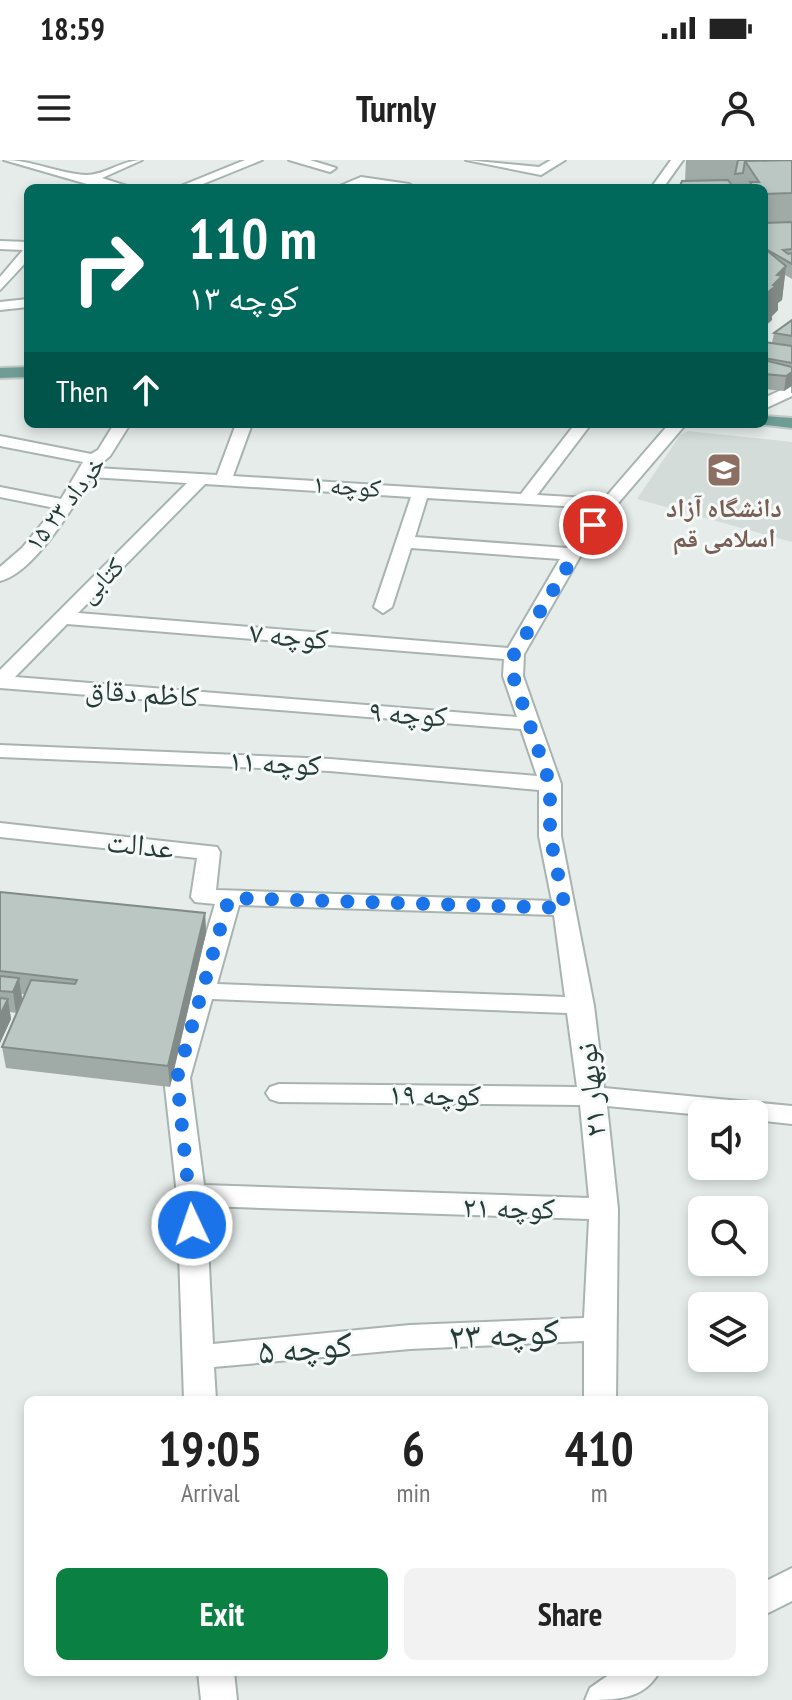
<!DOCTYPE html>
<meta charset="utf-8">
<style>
:root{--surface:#fff;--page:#f2f2f2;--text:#222;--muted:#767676;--accent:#0b8043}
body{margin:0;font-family:"PT Sans Narrow","Noto Naskh Arabic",sans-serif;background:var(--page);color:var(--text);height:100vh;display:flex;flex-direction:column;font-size:30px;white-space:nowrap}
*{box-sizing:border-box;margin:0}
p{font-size:26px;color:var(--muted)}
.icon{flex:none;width:44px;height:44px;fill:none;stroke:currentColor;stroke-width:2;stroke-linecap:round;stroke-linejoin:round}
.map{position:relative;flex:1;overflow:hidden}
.drawer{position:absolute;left:24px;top:1236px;width:744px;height:280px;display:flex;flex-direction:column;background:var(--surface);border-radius:12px;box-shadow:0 4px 12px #0003}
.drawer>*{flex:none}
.guide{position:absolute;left:24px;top:24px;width:744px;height:244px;border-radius:12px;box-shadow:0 4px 12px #0003;background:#00695c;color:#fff;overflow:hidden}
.controls{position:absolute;left:688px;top:940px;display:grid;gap:16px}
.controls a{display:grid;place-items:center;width:80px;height:80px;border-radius:12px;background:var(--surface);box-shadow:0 4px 12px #0003;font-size:40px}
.pin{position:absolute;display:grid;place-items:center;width:68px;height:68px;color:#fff;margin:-34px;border:4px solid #fff;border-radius:50%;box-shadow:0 2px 8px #0007}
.me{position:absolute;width:88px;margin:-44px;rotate:357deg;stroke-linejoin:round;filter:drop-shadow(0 0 6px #0008)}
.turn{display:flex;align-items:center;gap:28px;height:168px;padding:0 32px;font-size:36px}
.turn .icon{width:104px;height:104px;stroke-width:2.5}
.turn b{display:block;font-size:56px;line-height:68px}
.then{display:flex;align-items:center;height:76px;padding:0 32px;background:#0003;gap:16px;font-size:30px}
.eta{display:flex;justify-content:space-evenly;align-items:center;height:136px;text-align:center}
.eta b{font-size:48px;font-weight:700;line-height:56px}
.primary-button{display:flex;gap:16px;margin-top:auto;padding:16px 32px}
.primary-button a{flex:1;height:92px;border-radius:12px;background:var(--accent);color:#fff;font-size:32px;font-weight:700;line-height:92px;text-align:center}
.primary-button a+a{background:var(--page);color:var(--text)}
.status{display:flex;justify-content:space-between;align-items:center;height:56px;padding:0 40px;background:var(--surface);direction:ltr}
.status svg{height:22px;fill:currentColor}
header{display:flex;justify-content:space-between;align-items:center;height:104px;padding:0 32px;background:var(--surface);font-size:36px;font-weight:700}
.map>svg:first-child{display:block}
.built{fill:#d3dcd9}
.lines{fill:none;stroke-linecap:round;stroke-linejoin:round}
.minor-casing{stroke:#a8b4b1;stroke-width:4}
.tertiary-casing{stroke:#a8b4b1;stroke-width:4}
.secondary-casing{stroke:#a1b4af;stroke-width:4}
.primary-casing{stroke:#c2c8c8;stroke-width:4}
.minor{fill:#fff;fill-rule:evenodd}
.tertiary{fill:#fff;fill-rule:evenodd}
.secondary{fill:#fff;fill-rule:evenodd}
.primary{fill:#6f9d96;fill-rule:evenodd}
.wall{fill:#a0aba8}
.shaded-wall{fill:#828b88}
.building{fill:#bac7c3;stroke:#828b88;stroke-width:2}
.route{stroke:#1a73e8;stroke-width:14;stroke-dasharray:0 25.2}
.labels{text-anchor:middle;stroke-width:6;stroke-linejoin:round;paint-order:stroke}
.far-street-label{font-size:26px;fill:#263c39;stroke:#f5f9f8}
.far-education-label{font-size:26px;font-weight:bold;fill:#785e54;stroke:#f5f9f8}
.street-label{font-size:30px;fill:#263c39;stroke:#f5f9f8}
.near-street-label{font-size:36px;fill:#263c39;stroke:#f5f9f8}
</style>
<div class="status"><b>18:59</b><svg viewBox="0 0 49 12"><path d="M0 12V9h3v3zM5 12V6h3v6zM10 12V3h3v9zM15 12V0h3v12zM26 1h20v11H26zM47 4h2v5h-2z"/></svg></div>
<header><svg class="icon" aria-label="menu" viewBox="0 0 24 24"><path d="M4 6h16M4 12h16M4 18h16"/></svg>Turnly<svg class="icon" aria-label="person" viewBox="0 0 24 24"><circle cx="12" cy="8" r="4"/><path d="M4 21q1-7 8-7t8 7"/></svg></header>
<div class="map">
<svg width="792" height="1540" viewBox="0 0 792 1540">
<rect width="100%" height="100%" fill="#e5ecea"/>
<path class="built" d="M688,271l104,11v100l-155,-43 43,-64z"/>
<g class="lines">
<defs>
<path id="minor" d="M4,0c29,0 55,14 83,15 18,0 35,-15 55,-15l-40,18 31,10 -46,-4z
M245,0h17l-69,28h-17z
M289,0h21l26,8 -6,4z
M466,0l73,7 12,-7h14l-24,15z
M361,17l48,7 6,4 -53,-3 -27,3z
M0,81l28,1v18l-28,30v-13l23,-27 -23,-1z
M28,139v8l-28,3v-8z
M792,225v11l-28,13v-11z
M114,264h16l-20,32 -14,12 121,7 19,-51h16l-19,52 288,18 54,-70h16l-54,71 67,4 65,-75h17l-72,84 -33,47 -57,99 -1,22 38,108v52l33,170 10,82 188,18v18l-38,-4v-6l-52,1 -95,-9 11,103 -2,191h-32v-59l-174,8 -196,18 2,33h-32l-7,-205 -13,-117 51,-174 -20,-2 -4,-5 6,-39 -197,-21v-14l217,24 3,5 -4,38 336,11 -13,-65v-46l-209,-19 -330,-14v-12l330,14 207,17 -16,-47 -521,-41v-18l187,-187 -96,-6c-17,29 -57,96 -91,104v-14l22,-19 33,-40 -55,-11v-10l61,12 22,-37 -83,-16v-10l91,18 7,-4zM205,324l206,13 -37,110 9,6 9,-6 19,-59 149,11 -52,89 -430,-35zM427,338l169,10 -29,40 -152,-11zM67,464l437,35 -1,17 14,41 -502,-40zM239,745l315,10 11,82 -348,-13zM212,839l355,14 10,74 -298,-3 -9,3 -4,6 4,6 9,3 301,3 9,93 -385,-13 -14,-107zM206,1046l383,13 -5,99 -174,7 -197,19z
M198,1512h36l3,28h-36z"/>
<path id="tertiary" d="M792,1408v33l-28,14v-33z
M613,1512h46c-15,28 -44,28 -74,28l5,-12z"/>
<path id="secondary" d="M671,0h12l-20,28h-12z"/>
<path id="primary" d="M28,207v10l-28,1v-10z
M764,256l28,2v10l-34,-4h6z"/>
</defs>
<use href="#minor" class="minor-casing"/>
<use href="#tertiary" class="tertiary-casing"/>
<use href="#secondary" class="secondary-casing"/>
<use href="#primary" class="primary-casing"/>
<use href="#minor" class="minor"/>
<use href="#tertiary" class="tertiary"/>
<use href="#secondary" class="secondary"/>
<use href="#primary" class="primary"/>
</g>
<path class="wall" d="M686,0h106v119l-7,-4 -3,25 -4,3v7l-6,6v4l-8,7v-139h-22v-2h-9l-48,-5z
M792,160v73h-1v-7l-7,5 -20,-2v-47l8,1 2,-10z
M0,732l205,21 1,20 -36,154 -164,-19 -4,-21 23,-53h-3v5l-6,14 -6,-1 1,7 -11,24z"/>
<path class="shaded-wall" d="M786,106l-4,34 -4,3v7l-6,6v4l-8,7v-32l13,-20z
M792,211v15l-8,5 2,-15z
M205,753l1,20 -36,154 -2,-21z
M19,818l3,21 -6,14 -3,-21z
M8,839l3,20 -11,24v-28z"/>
<path class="building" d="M738,0h35l-28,1 -2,12 -8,1z
M792,0v33l-28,1v-6h-10l-4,-6h9l-14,-21z
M728,20l6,8h-55l3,-7z
M792,62v27l-9,1 5,4 4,-1v11l-26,-15v-2l-2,-2v-22z
M764,88l22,18 -9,9 5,1 -9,9 3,1 -12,9z
M792,160v16l-18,-3z
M764,182l28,4v17l-28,-5z
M764,200l28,7v5l-6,4 -22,-2z
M0,732l205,21 -37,153 -166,-19 29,-67 44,4 2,-4 -77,-9z
M0,816l19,2 -6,14 -13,-1z
M0,838l8,1 -8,16z"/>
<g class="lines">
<path class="route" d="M192,1065l-15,-147 52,-180 336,10 -15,-72v-52l-37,-108 1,-22 79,-129"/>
</g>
<defs>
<symbol id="university-square" viewBox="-11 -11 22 22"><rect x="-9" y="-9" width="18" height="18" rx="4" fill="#8d6e63" stroke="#f5f9f8"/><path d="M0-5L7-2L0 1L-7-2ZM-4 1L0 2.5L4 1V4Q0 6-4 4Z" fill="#fff"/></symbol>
</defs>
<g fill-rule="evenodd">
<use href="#university-square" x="704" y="290" width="40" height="40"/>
</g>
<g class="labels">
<g class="far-street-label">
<text transform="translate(347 326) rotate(4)" y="9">کوچه ۱</text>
<text transform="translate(65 343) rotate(-52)" y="9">۱۵ خرداد ۲۳</text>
<text transform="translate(101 420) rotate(-45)" y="9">کتابی</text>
</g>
<g class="far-education-label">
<text x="724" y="357">دانشگاه آزاد<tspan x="724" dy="30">اسلامی قم</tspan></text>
</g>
<g class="street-label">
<text transform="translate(289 476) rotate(5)" y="10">کوچه ۷</text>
<text transform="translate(142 533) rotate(4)" y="10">کاظم دقاق</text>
<text transform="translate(408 554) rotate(4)" y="10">کوچه ۹</text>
<text transform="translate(275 603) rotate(3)" y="10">کوچه ۱۱</text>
<text transform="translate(140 685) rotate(6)" y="10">عدالت</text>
<text transform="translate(591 930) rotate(-96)" y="10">نوبهار ۲۱</text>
<text transform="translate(435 935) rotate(1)" y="10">کوچه ۱۹</text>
<text transform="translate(509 1048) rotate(1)" y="10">کوچه ۲۱</text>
</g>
<g class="near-street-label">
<text transform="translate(504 1173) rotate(-3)" y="13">کوچه ۲۳</text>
<text transform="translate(305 1187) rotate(-5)" y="13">کوچه ۵</text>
</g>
</g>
</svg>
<div class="controls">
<a><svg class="icon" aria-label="sound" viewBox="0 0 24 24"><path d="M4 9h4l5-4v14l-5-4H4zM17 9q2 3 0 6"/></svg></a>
<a><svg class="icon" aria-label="search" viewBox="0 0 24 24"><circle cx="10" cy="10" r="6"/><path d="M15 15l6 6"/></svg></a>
<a><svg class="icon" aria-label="layers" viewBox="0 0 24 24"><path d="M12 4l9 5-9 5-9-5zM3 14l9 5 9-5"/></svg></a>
</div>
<div class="pin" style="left:593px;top:365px;background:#d93025"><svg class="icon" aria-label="arrive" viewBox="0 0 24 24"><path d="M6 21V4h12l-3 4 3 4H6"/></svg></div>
<svg class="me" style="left:192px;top:1065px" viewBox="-20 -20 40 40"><circle r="17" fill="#1a73e8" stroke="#fff" stroke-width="3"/><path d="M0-11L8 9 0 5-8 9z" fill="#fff"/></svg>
<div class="guide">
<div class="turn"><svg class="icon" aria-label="right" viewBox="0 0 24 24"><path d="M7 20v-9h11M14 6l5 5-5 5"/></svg><div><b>110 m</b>کوچه ۱۳</div></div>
<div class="then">Then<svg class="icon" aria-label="ahead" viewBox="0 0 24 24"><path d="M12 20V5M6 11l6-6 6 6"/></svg></div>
</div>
<section class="drawer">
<div class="eta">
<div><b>19:05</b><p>Arrival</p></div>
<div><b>6</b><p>min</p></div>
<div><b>410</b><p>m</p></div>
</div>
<div class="primary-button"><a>Exit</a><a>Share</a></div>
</section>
</div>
